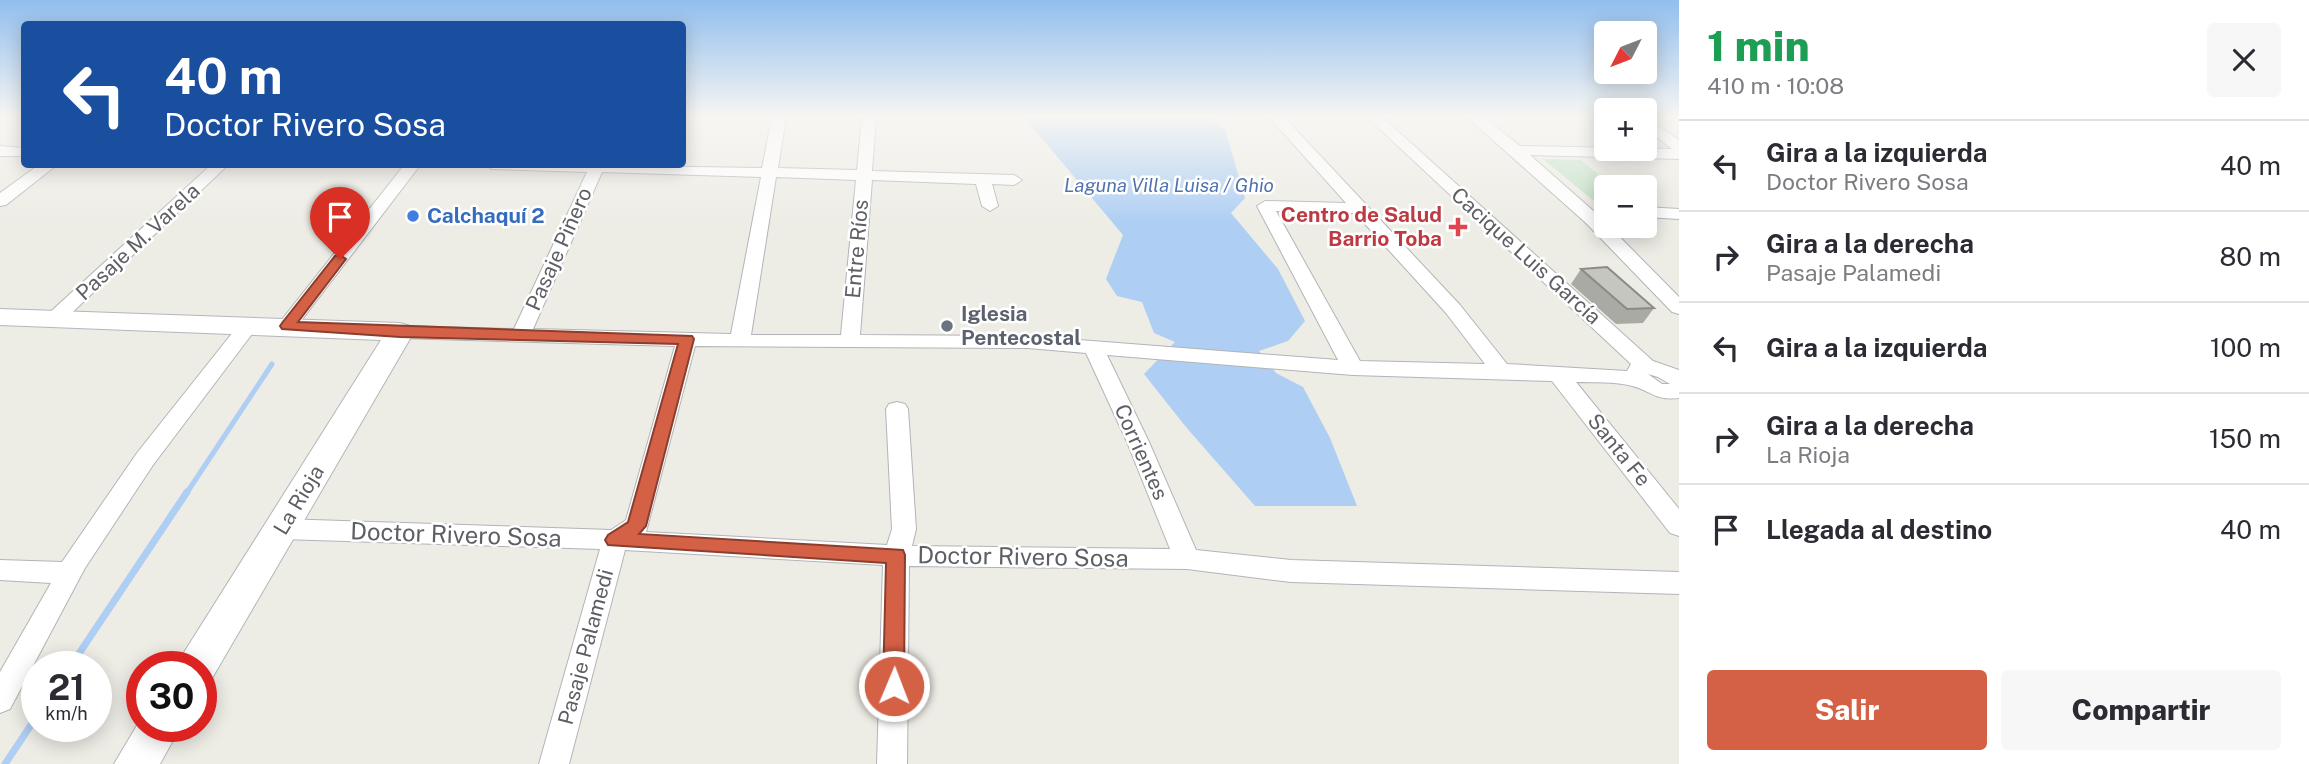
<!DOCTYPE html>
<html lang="es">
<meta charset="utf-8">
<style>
:root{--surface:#fff;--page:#f7f7f7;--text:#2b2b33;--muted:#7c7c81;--line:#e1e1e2;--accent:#d46045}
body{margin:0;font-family:"Public Sans",sans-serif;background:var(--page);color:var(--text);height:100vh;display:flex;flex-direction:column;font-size:26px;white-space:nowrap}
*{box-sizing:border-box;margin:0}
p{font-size:23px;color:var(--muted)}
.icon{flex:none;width:38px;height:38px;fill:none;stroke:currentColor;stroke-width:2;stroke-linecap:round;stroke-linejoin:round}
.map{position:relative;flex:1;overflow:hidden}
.panel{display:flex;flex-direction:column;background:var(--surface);width:630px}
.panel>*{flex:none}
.guide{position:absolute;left:21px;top:21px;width:665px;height:147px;border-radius:7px;box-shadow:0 4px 18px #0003;background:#1a4fa0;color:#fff;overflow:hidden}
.needle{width:46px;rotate:228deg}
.controls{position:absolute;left:1594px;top:21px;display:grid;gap:14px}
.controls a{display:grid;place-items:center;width:63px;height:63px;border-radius:7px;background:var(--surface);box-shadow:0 4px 18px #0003;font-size:35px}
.speed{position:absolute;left:21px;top:651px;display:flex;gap:14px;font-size:35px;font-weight:700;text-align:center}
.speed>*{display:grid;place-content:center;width:91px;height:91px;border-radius:50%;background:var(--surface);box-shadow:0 4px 18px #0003;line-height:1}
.speed small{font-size:18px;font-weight:400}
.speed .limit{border:10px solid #d22;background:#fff;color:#111}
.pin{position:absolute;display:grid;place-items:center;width:60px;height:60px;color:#fff;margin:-72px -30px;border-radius:50% 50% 50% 0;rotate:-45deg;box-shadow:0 0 7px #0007}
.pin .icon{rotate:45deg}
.me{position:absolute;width:77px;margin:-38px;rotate:1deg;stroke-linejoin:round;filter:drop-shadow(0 0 5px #0008)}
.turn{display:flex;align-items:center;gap:24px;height:147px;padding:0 28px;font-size:32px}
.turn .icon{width:91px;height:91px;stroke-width:2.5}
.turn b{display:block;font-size:49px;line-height:60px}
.round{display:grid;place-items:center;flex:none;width:74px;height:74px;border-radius:7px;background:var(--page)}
.summary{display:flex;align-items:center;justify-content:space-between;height:119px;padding:0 28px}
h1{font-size:42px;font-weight:800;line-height:52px;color:#1e9e55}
.cta{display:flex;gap:14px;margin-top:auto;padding:14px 28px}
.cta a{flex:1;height:80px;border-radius:7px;background:var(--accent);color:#fff;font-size:28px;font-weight:800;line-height:80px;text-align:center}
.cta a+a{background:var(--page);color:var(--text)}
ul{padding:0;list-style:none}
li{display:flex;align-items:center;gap:21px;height:91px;padding:0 28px;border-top:2px solid var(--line)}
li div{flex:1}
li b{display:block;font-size:26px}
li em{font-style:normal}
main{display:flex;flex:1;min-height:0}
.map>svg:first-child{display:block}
.green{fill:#c5e2c8}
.water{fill:#aecef4}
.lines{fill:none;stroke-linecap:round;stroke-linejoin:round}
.stream-far1{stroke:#aecef4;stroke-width:5}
.stream{stroke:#aecef4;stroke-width:7}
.street-casing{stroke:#b2b4b8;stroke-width:2}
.secondary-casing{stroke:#b4b6bb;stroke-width:2}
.street{fill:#fff;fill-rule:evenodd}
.secondary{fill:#fff;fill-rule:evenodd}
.wall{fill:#aaaaa5}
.building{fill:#c6c6c0;stroke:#8b8b86;stroke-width:2}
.route{fill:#d46045;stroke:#8a3e2d;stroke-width:2}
.shop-dot{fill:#3f7fe0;stroke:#fff;stroke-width:2.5}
.health-dot{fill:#e0444e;stroke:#fff;stroke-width:2.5}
.worship-dot{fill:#6b7280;stroke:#fff;stroke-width:2.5}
.labels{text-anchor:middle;stroke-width:5;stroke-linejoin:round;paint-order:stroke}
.far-water-label{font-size:19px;font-style:italic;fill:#5173ad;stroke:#fff}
.health-label{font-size:21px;font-weight:bold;fill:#be3a42;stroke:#fff;text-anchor:end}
.shop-label{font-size:21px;font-weight:bold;fill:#366cbe;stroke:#fff;text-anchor:start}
.street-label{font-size:21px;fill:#5d5f64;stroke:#fff}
.worship-label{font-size:21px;font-weight:bold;fill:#5b616d;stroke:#fff;text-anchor:start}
.near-street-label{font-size:24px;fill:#5d5f64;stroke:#fff}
</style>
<main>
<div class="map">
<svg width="1679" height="764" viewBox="0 0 1679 764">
<rect width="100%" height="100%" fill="#edece5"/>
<path class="green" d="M1543,159l38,1 32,27h-7v16l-11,-1z"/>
<path class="water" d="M1024,117h182l19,12 20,69 -14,15 47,56 27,52 -17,20 -29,10 17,22 27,14 27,51 27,68h-102l-69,-79 -42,-53 31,-32 -21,-9 -12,-31 -25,-6 -11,-17 17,-44z"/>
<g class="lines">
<path class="stream-far1" d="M186,494l86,-130"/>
<path class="stream" d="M70,667l117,-175
M5,764l32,-48"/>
<defs>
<path id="street" d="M772,117h14l-8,51 79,2 5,-53h14l-4,54 142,4 8,5 -8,5 -22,-1 6,22 -8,5 -8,-5 -6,-22 -104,-4 -12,155 168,1 310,24 -81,-154 8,-5 81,2 -77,-86h15l176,188 47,59 120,7 4,-7 -264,-247h15l271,244 26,9v28c-25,3 -29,-8 -47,-12 -17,-5 -38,-3 -56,-4l103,127v27l-9,-3 -118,-152 -199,-6 -246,-20 42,87 47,108 95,10 388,12v22l-388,-12 -104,-13 -278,-3 -2,198h-30l6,-199 -258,-15 -56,214h-30l61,-215 -318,-10 -9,-3 -3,-7 3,-7 9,-3 329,11 15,-10 49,-174 -275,-8 -7,-2 -3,-4 3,-4 7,-2 114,3 73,-157 -95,-3 -7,-5 277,4zM602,172l159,5 -30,157 -198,-5zM776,177l80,3 -15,155h-90zM1276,211l79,2 91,100 39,51 -125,-3zM695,346l333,2 58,5 41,89 43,107 -258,-3 4,-17 -8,-120 -3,-5 -8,-2 -8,2 -3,5 6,120 -5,16 -241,-13zM1648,374l10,3 12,7h-8z
M1467,117h16l37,29 152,3 -27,-21v-11l34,23v19l-149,-4 68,60 81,82v17l-7,-2 -86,-89z
M0,146l24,2v8h-24z
M40,164h18l-52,41 -6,1v-13z
M212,164h17l-168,159h-14l-3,-4 3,-4z
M405,164h16l-127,166h-14l-3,-4 3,-4z
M1645,207l34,2v10l-34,-2z
M248,320l7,2 3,4 -105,139 -68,103 -75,141 -10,4v-41l51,-89 -51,-3v-20l62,2 75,-109 104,-131z"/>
<path id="secondary" d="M0,309l400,14 10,3 4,6 -203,348 -10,3v-16h-24l6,-13 198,-314 -381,-15z
M142,717v9h39l-21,38h-46z"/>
</defs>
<use href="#street" class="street-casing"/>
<use href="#secondary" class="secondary-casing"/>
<use href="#street" class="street"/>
<use href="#secondary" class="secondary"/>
</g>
<path class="wall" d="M1581,269l73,39 -11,15 -27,1 -45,-40z"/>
<path class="building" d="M1607,267l47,41 -27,1 -46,-40z"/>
<linearGradient id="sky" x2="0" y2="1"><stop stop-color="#91beed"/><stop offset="0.52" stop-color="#f7f6f3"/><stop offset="1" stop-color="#f7f6f3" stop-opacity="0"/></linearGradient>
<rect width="1679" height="224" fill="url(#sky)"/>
<path class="route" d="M340,255l6,4 -48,63 394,14 2,3 -48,187 -7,8 264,16 2,5 -1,131 -3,7 -7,3 -8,-3 -3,-7 3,-123 -278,-18 -3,-5 3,-5 20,-13 50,-178 -278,-7 -118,-8 -2,-3 2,-3 53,-67z"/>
<circle class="shop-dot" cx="413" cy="216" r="7"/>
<path class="health-dot" d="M1454.5 216.5h7v7h7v7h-7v7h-7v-7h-7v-7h7z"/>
<circle class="worship-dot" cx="947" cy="326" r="7"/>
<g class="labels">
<g class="far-water-label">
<text x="1169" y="192">Laguna Villa Luisa / Ghio</text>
</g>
<g class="health-label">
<text x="1442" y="222">Centro de Salud<tspan x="1442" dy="24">Barrio Toba</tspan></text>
</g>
<g class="shop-label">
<text x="427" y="223">Calchaquí 2</text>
</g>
<g class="street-label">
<text transform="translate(138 242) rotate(-43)" y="7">Pasaje M. Varela</text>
<text transform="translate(559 249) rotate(-66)" y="7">Pasaje Piñero</text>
<text transform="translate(857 249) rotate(-85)" y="7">Entre Ríos</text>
<text transform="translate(1526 256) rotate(42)" y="7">Cacique Luis García</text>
<text transform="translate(1619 450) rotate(51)" y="7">Santa Fe</text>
<text transform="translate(1141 452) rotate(66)" y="7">Corrientes</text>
<text transform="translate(299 500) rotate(-59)" y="7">La Rioja</text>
<text transform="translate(586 647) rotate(-75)" y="7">Pasaje Palamedi</text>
</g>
<g class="worship-label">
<text x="961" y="321">Iglesia<tspan x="961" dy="24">Pentecostal</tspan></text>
</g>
<g class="near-street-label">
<text transform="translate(456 535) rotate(2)" y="8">Doctor Rivero Sosa</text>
<text transform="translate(1023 557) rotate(1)" y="8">Doctor Rivero Sosa</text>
</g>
</g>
</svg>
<div class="controls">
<a><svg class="needle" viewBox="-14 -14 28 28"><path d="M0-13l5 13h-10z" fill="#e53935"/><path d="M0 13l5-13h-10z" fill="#7c7c81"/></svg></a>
<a>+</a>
<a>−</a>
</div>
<div class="speed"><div>21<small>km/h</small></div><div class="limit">30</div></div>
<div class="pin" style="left:340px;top:259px;background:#d93025"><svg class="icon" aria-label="arrive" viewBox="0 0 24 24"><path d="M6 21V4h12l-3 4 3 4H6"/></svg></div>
<svg class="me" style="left:894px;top:686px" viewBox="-20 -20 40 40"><circle r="17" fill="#d46045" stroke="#fff" stroke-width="3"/><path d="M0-11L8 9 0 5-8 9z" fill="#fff"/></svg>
<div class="guide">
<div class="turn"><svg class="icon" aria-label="left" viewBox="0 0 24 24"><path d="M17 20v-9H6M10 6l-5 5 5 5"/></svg><div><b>40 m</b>Doctor Rivero Sosa</div></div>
</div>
</div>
<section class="panel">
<div class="summary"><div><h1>1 min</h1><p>410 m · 10:08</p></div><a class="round"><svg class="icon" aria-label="close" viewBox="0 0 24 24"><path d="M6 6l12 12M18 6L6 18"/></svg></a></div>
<ul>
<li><svg class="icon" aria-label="left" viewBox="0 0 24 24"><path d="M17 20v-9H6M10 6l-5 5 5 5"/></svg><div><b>Gira a la izquierda</b><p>Doctor Rivero Sosa</p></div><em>40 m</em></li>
<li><svg class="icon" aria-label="right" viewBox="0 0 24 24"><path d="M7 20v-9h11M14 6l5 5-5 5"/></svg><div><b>Gira a la derecha</b><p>Pasaje Palamedi</p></div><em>80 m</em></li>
<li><svg class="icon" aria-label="left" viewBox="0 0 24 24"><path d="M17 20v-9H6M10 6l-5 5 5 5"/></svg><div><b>Gira a la izquierda</b></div><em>100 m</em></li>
<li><svg class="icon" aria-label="right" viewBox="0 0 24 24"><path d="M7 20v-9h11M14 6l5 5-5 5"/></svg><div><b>Gira a la derecha</b><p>La Rioja</p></div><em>150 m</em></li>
<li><svg class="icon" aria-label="arrive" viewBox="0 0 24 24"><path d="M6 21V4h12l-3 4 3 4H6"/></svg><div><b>Llegada al destino</b></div><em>40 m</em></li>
</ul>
<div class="cta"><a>Salir</a><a>Compartir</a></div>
</section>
</main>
